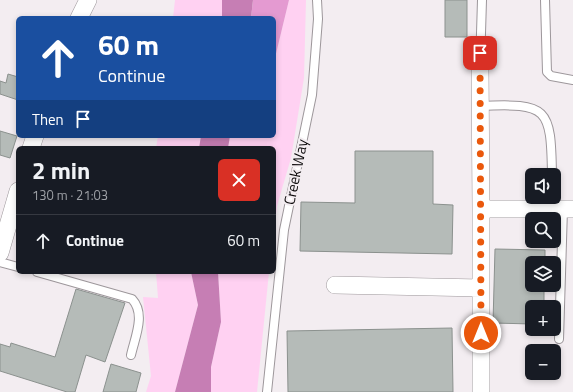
<!DOCTYPE html>
<meta charset="utf-8">
<style>
:root{--surface:#171b24;--page:#242831;--text:#f1f3f6;--muted:#9ea1a6;--line:#363941}
body{margin:0;font-family:"Titillium Web",sans-serif;background:var(--page);color:var(--text);height:100vh;display:flex;flex-direction:column;font-size:15px;white-space:nowrap}
*{box-sizing:border-box;margin:0}
p{font-size:13px;color:var(--muted)}
.icon{flex:none;width:22px;height:22px;fill:none;stroke:currentColor;stroke-width:2;stroke-linecap:round;stroke-linejoin:round}
.map{position:relative;flex:1;overflow:hidden}
.drawer{position:absolute;left:16px;top:146px;width:260px;height:128px;display:flex;flex-direction:column;background:var(--surface);border-radius:6px;box-shadow:0 2px 6px #0003}
.drawer>*{flex:none}
.guide{position:absolute;left:16px;top:16px;width:260px;height:122px;border-radius:6px;box-shadow:0 2px 6px #0003;background:#1a4fa0;color:#fff;overflow:hidden}
.tools{position:absolute;left:525px;top:168px;display:grid;gap:8px}
.tools a{display:grid;place-items:center;width:36px;height:36px;border-radius:6px;background:var(--surface);box-shadow:0 2px 6px #0003;font-size:20px}
.pin{position:absolute;display:grid;place-items:center;width:34px;height:34px;color:#fff;margin:-17px;border-radius:8px;box-shadow:0 2px 6px #0006}
.me{position:absolute;width:44px;margin:-22px;rotate:0deg;stroke-linejoin:round;filter:drop-shadow(0 0 3px #0008)}
.turn{display:flex;align-items:center;gap:14px;height:84px;padding:0 16px;font-size:18px}
.turn .icon{width:52px;height:52px;stroke-width:2.5}
.turn b{display:block;font-size:28px;line-height:34px}
.then{display:flex;align-items:center;height:38px;padding:0 16px;background:#0003;gap:8px;font-size:15px}
.round{display:grid;place-items:center;flex:none;width:42px;height:42px;border-radius:6px;background:var(--page)}
.headline{display:flex;align-items:center;justify-content:space-between;height:68px;padding:0 16px}
h1{font-size:24px;font-weight:700;line-height:30px}
ul{padding:0;list-style:none}
li{display:flex;align-items:center;gap:12px;height:52px;padding:0 16px;border-top:1px solid var(--line)}
li div{flex:1}
li b{display:block;font-size:15px}
li em{font-style:normal}
.map>svg:first-child{display:block}
.green{fill:#ffd1f2}
.forest{fill:#e49ad1}
.water{fill:#c67eb4}
.building{fill:#b5bbb8;stroke:#8b918e}
.lines{fill:none;stroke-linecap:round;stroke-linejoin:round}
.service-casing{stroke:#9d979b;stroke-width:10}
.minor-casing{stroke:#9d979b;stroke-width:18}
.service{stroke:#fff;stroke-width:8}
.minor{stroke:#fff;stroke-width:17}
.route{stroke:#ea580c;stroke-width:7;stroke-dasharray:0 12.6}
.labels{text-anchor:middle;stroke-width:4;stroke-linejoin:round;paint-order:stroke}
.street-label{font-size:15px;fill:#0d0b0c;stroke:#f3edf1}
</style>
<div class="map">
<svg width="573" height="392" viewBox="0 0 573 392">
<rect width="100%" height="100%" fill="#f3edf1"/>
<path class="green" d="M175,0h47v18h-49z
M289,0h17l-2,78 -13,80 -14,48 -3,26v-84h-46l2,-12h44v-74z
M158,136h43l-2,12h-43z
M156,272h35l7,33 -23,87h-29l5,-16 -8,-79 15,1z
M218,272h51l-12,120h-46v-25l10,-45z"/>
<path class="forest" d="M253,0h36l-15,62v-44h-23z"/>
<path class="water" d="M222,0h31l-2,18h-29z
M201,136h29l-2,12h-29z
M191,272h27l3,50 -10,45v25h-36l23,-87z"/>
<path class="building" d="M445,0h22v37h-22z
M8,74l10,3v23l-18,-6v-13l6,2z
M0,131l17,5 -7,22 -10,-3z
M355,151h78v53l20,1 -1,49 -152,-3 1,-49 54,1z
M495,249l50,1v13h-13v22h12v22h-12v17l-39,-1z
M76,289l49,14 -20,59 -19,-7 -11,37h-8l-67,-21v-27l10,3 1,-4 44,14z
M452,328l1,64h-165l-1,-61z
M111,364l30,9 -5,19h-33z"/>
<g class="lines">
<defs>
<path id="service" d="M545,0l2,72 4,4 22,4
M480,66l2,-66
M480,106c68,-3 71,1 72,69
M0,262l18,5
M37,272l95,27c14,15 3,38 -1,56
M559,339l4,-130
M267,392l17,-162 28,-135 6,-76 -1,-19"/>
<path id="minor" d="M79,18l9,-18
M480,66l1,143
M31,148l4,-12
M0,253l18,-62
M335,285l146,3
M481,392v-183h92"/>
</defs>
<use href="#service" class="service-casing"/>
<use href="#minor" class="minor-casing"/>
<use href="#service" class="service"/>
<use href="#minor" class="minor"/>
</g>
<g class="lines">
<path class="route" d="M480,53l1,280"/>
</g>
<g class="labels">
<g class="street-label">
<text transform="translate(296 172) rotate(-78)" y="5">Creek Way</text>
</g>
</g>
</svg>
<div class="tools">
<a><svg class="icon" aria-label="sound" viewBox="0 0 24 24"><path d="M4 9h4l5-4v14l-5-4H4zM17 9q2 3 0 6"/></svg></a>
<a><svg class="icon" aria-label="search" viewBox="0 0 24 24"><circle cx="10" cy="10" r="6"/><path d="M15 15l6 6"/></svg></a>
<a><svg class="icon" aria-label="layers" viewBox="0 0 24 24"><path d="M12 4l9 5-9 5-9-5zM3 14l9 5 9-5"/></svg></a>
<a>+</a>
<a>−</a>
</div>
<div class="pin" style="left:480px;top:53px;background:#d93025"><svg class="icon" aria-label="arrive" viewBox="0 0 24 24"><path d="M6 21V4h12l-3 4 3 4H6"/></svg></div>
<svg class="me" style="left:481px;top:333px" viewBox="-20 -20 40 40"><circle r="17" fill="#ea580c" stroke="#fff" stroke-width="3"/><path d="M0-11L8 9 0 5-8 9z" fill="#fff"/></svg>
<div class="guide">
<div class="turn"><svg class="icon" aria-label="ahead" viewBox="0 0 24 24"><path d="M12 20V5M6 11l6-6 6 6"/></svg><div><b>60 m</b>Continue</div></div>
<div class="then">Then<svg class="icon" aria-label="arrive" viewBox="0 0 24 24"><path d="M6 21V4h12l-3 4 3 4H6"/></svg></div>
</div>
<section class="drawer">
<div class="headline"><div><h1>2 min</h1><p>130 m · 21:03</p></div><a class="round" style="background:#d93025;color:#fff"><svg class="icon" aria-label="close" viewBox="0 0 24 24"><path d="M6 6l12 12M18 6L6 18"/></svg></a></div>
<ul>
<li><svg class="icon" aria-label="ahead" viewBox="0 0 24 24"><path d="M12 20V5M6 11l6-6 6 6"/></svg><div><b>Continue</b></div><em>60 m</em></li>
</ul>
</section>
</div>
